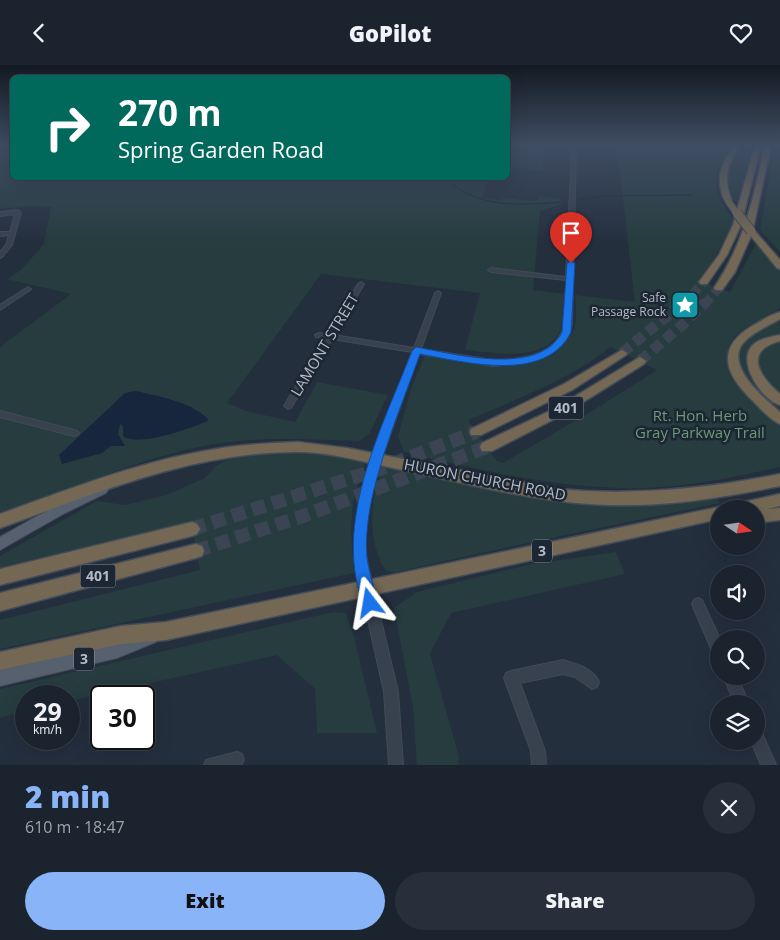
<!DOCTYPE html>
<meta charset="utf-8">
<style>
:root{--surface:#1b232e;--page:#282f3a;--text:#f1f3f6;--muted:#a0a4aa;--line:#39404a;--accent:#8ab4f8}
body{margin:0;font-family:"Open Sans",sans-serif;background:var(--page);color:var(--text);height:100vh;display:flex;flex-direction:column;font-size:19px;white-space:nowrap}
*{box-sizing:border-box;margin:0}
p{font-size:16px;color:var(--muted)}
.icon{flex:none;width:28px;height:28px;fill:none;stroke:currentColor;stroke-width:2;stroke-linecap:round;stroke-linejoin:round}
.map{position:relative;height:700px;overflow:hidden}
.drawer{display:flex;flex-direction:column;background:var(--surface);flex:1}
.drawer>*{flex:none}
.hud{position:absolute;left:10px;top:10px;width:500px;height:105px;border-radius:8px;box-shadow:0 5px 20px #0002,0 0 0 1px var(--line);background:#00695c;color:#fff;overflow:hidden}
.needle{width:32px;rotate:103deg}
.tools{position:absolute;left:710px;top:435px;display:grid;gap:10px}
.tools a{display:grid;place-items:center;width:55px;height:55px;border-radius:50%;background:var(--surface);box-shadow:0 5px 20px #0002,0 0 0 1px var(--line);font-size:25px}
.speed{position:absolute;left:15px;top:620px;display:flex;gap:10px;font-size:25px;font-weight:700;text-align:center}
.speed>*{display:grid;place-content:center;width:65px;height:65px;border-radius:50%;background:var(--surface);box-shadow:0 5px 20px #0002,0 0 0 1px var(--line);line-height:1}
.speed small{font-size:12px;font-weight:400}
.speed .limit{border:2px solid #111;border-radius:8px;background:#fff;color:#111}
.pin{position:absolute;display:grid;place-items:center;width:42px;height:42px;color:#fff;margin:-51px -21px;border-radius:50% 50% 50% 0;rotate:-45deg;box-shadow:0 0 5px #0007}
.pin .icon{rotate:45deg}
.me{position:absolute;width:55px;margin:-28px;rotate:346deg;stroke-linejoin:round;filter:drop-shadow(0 0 4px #0008)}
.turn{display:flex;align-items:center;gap:18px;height:105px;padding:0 25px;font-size:22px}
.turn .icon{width:65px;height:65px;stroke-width:2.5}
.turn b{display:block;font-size:35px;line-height:42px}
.round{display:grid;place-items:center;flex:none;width:52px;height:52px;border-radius:26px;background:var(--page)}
.overview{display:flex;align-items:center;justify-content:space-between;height:85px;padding:0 25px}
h1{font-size:30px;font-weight:800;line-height:38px;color:var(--accent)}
.action{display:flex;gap:10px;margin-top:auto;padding:10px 25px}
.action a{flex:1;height:58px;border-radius:30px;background:var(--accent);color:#111;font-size:20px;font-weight:800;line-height:58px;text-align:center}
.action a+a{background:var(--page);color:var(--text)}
header{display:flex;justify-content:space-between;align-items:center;height:65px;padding:0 25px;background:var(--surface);font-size:22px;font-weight:800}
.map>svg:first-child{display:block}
.green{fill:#263c3f;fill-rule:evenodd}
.water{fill:#17263c}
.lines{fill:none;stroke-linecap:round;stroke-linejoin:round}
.stream{stroke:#17263c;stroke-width:1}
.highway-tunnel-far2{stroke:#3a4453;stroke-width:9;stroke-dasharray:9 4.5;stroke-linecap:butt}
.highway-tunnel-far1{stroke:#3a4453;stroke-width:11;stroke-dasharray:11 5.5;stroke-linecap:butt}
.highway-tunnel{stroke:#3a4453;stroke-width:14;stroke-dasharray:14 7;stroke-linecap:butt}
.minor-casing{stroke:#414a57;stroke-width:2}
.major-casing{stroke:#414a57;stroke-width:2}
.highway-casing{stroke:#434c59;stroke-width:3}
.minor{fill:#38414e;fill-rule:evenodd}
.major{fill:#56606e;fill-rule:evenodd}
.highway{fill:#746855;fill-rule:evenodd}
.highway-bridge-far1-casing{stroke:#434c59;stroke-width:8;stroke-linecap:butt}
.highway-bridge-casing{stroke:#434c59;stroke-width:11;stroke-linecap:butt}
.highway-bridge-far1{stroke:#746855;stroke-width:6}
.highway-bridge{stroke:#746855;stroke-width:9}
.route{fill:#1a73e8;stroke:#114b97}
.labels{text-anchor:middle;stroke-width:5;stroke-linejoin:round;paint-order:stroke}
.far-poi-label{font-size:12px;fill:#b4bcc9;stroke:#1d2633;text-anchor:end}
.shield{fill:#1d2633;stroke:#878f9c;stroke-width:1}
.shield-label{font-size:14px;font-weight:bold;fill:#b4bcc9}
.street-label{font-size:15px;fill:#b4bcc9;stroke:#1d2633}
.park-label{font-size:15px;fill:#6b9a76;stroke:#1d2633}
</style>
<header><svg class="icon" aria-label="back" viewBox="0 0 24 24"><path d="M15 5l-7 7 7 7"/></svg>GoPilot<svg class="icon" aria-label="heart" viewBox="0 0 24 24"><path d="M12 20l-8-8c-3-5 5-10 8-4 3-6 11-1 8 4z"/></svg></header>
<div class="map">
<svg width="780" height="700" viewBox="0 0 780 700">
<rect width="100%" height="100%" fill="#242f3e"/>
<path class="green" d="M775,80l5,1v106l-20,-22z
M0,81h12v31h477l-7,21 19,2 1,-2 31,3 4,-1 1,-4 23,3 3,4 -24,8 -7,79 33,4c-1,11 -1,25 -5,35 -13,34 -67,24 -96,21l15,-57 -159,-19 -94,129 19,8 49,11 22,-40 71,13 -19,39 -10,7c-50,-1 -94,-5 -145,3 -74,13 -144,46 -214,71v-168l71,-53 -64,-15 14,-9 23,-26 7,-37 -25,-1 -26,3z
M508,81h38l-4,24 -34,-3z
M613,81h119c-21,28 -22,44 1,73 -8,23 -19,41 -35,61l32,12 26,-48 24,27v37c-13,10 -40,19 -48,32 -19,27 31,69 48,85v42c-46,10 -92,20 -139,21 -78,2 -162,-18 -237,-36l-6,-16 13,-47 13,-32 4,-2c44,7 98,23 133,-11 4,-4 11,-9 13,-14 3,-11 2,-23 1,-35l60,7 -15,-130zM610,282l47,23 -60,38 -94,55 -6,-2 -29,-41c41,-17 109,-44 142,-73z
M742,81h10l-14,55h-4c-9,-20 -8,-39 8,-55z
M780,255v14l-23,6 -9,7c-5,28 13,39 32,56v7c-14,-12 -55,-46 -37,-67 9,-10 26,-17 37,-23z
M780,276v53c-18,-18 -38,-44 0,-53z
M264,388l51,1 47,5 3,5 -12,38 -2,28 3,43 -354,76v-29l200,-50 -9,-49 -191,46v-11l97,-55 28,4 41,-10 39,-17 11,-12 18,-9z
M388,403l166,33 83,4 80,-6 3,4 -193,40 -131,29 -10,-1c-18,-26 -18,-73 -3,-101z
M616,487l9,22 -174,39 -21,41 29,103 -1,8h-41l-4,-58 -19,-99 23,-16 115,-28z
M333,547l13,1 8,23 23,97h-60l-2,-44 -38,-34 -208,46v-5h-43v14l-26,8v-29z"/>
<path class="water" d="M136,326c24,6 53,10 71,27l1,3c-17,7 -71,27 -85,15v-10l-3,-2 -2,10 7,12h-14l-9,7 -40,11 -3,-9 66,-62z"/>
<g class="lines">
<path class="stream" d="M444,112c35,33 75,28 119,25
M579,135l22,-4 91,-1"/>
<path class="highway-tunnel-far2" d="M683,239l21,-22
M705,239l14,-16"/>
<path class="highway-tunnel-far1" d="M622,288l62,-51
M640,296l41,-35 25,-24"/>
<path class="highway-tunnel" d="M192,464l185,-59 99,-38
M196,486l107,-35 184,-69"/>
<defs>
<path id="minor" d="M572,80h4l-4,180 -4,11 -8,11 -9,6 -10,5 -14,4 -23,3 -11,1 -74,-12 -37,104 -13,44 -3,26v29l32,135 5,73h-14l-5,-73 -30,-135 2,-29 3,-26 13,-44 40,-106 -80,-13 -41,69 -3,1 -4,-3 41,-68 -9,-1 -1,-2 4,-2 8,1 31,-50 3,-2 3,2 -30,51 80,13 21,-55 3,-2 3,2 -20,56 72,11c26,0 66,-4 71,-36 3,-14 2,-29 2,-44l-75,-8 -3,-2 3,-2 75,9z
M18,145l3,2 -9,33 -10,12 -2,1v-6l6,-7 3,-10 -9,1v-4h10l5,-18 -15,2v-4z
M28,222l3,2 -1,1 -30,20v-5z
M0,346l74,19 3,1 2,2 -2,2 -3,1 -74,-19z
M698,533l4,2 18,39h-1v17l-5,-1 -22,-51 2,-4z
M563,595c13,4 30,8 36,22l-2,5 -5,2 -17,-12 -12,-3 -43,9 25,68 1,14h-14l-1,-14 -27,-73 2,-5 5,-2z
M723,611h14l12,28h-14z
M756,664l5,2 15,34h-15l-10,-24h5z
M237,687l5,2 2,5 -2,5 -2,1h-36l2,-5z"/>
<path id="major" d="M102,420l4,2 2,3 -2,3 -41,20 -65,37v-13l57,-32z
M151,565l5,2 2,5 -2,5 -39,16 -117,28v-16l117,-26z"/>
<path id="highway" d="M735,80h6c-15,19 -18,34 -9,56l-4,2c-5,-3 -6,-8 -7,-13 -4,-17 3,-31 14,-45z
M755,80h6l-20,80 -14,30 -20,29h-6l-2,-2 20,-27 14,-30z
M765,80h6l-18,84 27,31v9l-3,-1 -26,-32 -16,36 -13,18h-6l-2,-2c30,-44 40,-92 51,-143z
M780,247v7c-12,7 -27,13 -36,23 -21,23 21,57 36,70v12c-10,-4 -19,-15 -27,-23 -27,-26 -39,-52 -1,-75 9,-5 18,-11 28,-14z
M780,270v6c-37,10 -21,35 0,53v11c-18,-5 -42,-41 -29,-58 6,-8 19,-10 29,-12z
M622,285l5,3 -1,2 -54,35 -91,45h-10l-1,-3 1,-3 93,-45z
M640,292l6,4 -2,3 -80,50 -72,37h-10l-2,-4 2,-4 74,-35z
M298,377l49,6 211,41c75,7 148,0 222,-15v12c-63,13 -127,23 -191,18 -32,-2 -64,-8 -95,-14 -37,-8 -73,-16 -110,-24 -28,-6 -57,-14 -87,-14 -104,0 -200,41 -297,76v-14c72,-26 146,-55 222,-66 25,-4 51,-5 76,-6z
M780,429v12l-13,3 13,-1v12l-24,3v-14h-24l2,-4 5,-2z
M719,442l5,2h-5v10l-553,121 -45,4 -121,26v-18l121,-26 45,-4z
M192,457l5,2 3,5 -3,5 -5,2 -192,49v-16z
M196,479l6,2 2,5 -2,5 -6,2 -196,53v-18z"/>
</defs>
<use href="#minor" class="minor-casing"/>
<use href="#major" class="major-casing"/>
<use href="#highway" class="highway-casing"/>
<use href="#minor" class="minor"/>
<use href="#major" class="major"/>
<use href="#highway" class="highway"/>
<defs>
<path id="highway-bridge-far1" d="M728,136l10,14"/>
<path id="highway-bridge" d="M737,148l14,18"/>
</defs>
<use href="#highway-bridge-far1" class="highway-bridge-far1-casing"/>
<use href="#highway-bridge" class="highway-bridge-casing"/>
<use href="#highway-bridge-far1" class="highway-bridge-far1"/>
<use href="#highway-bridge" class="highway-bridge"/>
</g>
<linearGradient id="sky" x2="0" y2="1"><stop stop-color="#141a22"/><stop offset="0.45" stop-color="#3f4d63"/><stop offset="1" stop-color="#3f4d63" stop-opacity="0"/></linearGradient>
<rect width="780" height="178" fill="url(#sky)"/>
<path class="route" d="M571,196l4,2 -4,69c-25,52 -107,30 -151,22 -20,57 -59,144 -53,204 2,14 7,30 11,45l-2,5 -6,2 -5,-2c-35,-82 17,-180 47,-257l4,-4c39,7 123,30 146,-15l5,-69z"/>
<defs>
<symbol id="sight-square" viewBox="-11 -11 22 22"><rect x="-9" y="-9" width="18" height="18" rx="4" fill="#0f9aa8" stroke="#1d2633"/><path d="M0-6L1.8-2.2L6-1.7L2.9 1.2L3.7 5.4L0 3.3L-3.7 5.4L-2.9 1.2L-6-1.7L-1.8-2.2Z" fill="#fff"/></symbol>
</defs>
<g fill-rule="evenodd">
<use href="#sight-square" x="669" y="224" width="32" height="32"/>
</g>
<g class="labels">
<g class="far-poi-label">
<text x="666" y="237">Safe<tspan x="666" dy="14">Passage Rock</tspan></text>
</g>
<g class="shield">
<rect x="548.5" y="331.5" width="35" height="23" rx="4"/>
<rect x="532" y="474.5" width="20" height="23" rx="4"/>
<rect x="80.5" y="499.5" width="35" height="23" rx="4"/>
<rect x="74" y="582.5" width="20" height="23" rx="4"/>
</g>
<g class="shield-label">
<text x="566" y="348">401</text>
<text x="542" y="491">3</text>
<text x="98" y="516">401</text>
<text x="84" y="599">3</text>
</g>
<g class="street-label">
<text transform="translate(325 280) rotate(-59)" y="5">LAMONT STREET</text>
<text transform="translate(485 415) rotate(11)" y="5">HURON CHURCH ROAD</text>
</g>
<g class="park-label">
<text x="700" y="356">Rt. Hon. Herb<tspan x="700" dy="17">Gray Parkway Trail</tspan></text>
</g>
</g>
</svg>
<div class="tools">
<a><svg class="needle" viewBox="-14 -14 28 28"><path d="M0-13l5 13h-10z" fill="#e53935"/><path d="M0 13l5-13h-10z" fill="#a0a4aa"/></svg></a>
<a><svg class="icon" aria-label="sound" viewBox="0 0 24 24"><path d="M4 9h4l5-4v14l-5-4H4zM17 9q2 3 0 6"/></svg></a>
<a><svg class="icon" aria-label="search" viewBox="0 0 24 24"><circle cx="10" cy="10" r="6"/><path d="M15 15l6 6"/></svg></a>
<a><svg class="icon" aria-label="layers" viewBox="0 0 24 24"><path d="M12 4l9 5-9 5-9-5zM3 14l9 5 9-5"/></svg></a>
</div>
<div class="speed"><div>29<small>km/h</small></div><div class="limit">30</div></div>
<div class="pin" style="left:571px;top:198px;background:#d93025"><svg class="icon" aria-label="arrive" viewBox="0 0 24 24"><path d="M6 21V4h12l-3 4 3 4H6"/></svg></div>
<svg class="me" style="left:370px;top:538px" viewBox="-20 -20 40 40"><path d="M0-17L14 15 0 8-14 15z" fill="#1a73e8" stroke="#fff" stroke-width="4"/></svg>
<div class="hud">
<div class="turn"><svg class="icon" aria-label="right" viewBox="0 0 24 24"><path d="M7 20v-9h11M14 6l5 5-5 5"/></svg><div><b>270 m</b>Spring Garden Road</div></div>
</div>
</div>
<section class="drawer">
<div class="overview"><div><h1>2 min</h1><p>610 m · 18:47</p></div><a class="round"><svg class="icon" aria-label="close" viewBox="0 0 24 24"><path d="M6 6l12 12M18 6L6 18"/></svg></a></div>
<div class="action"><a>Exit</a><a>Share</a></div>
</section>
